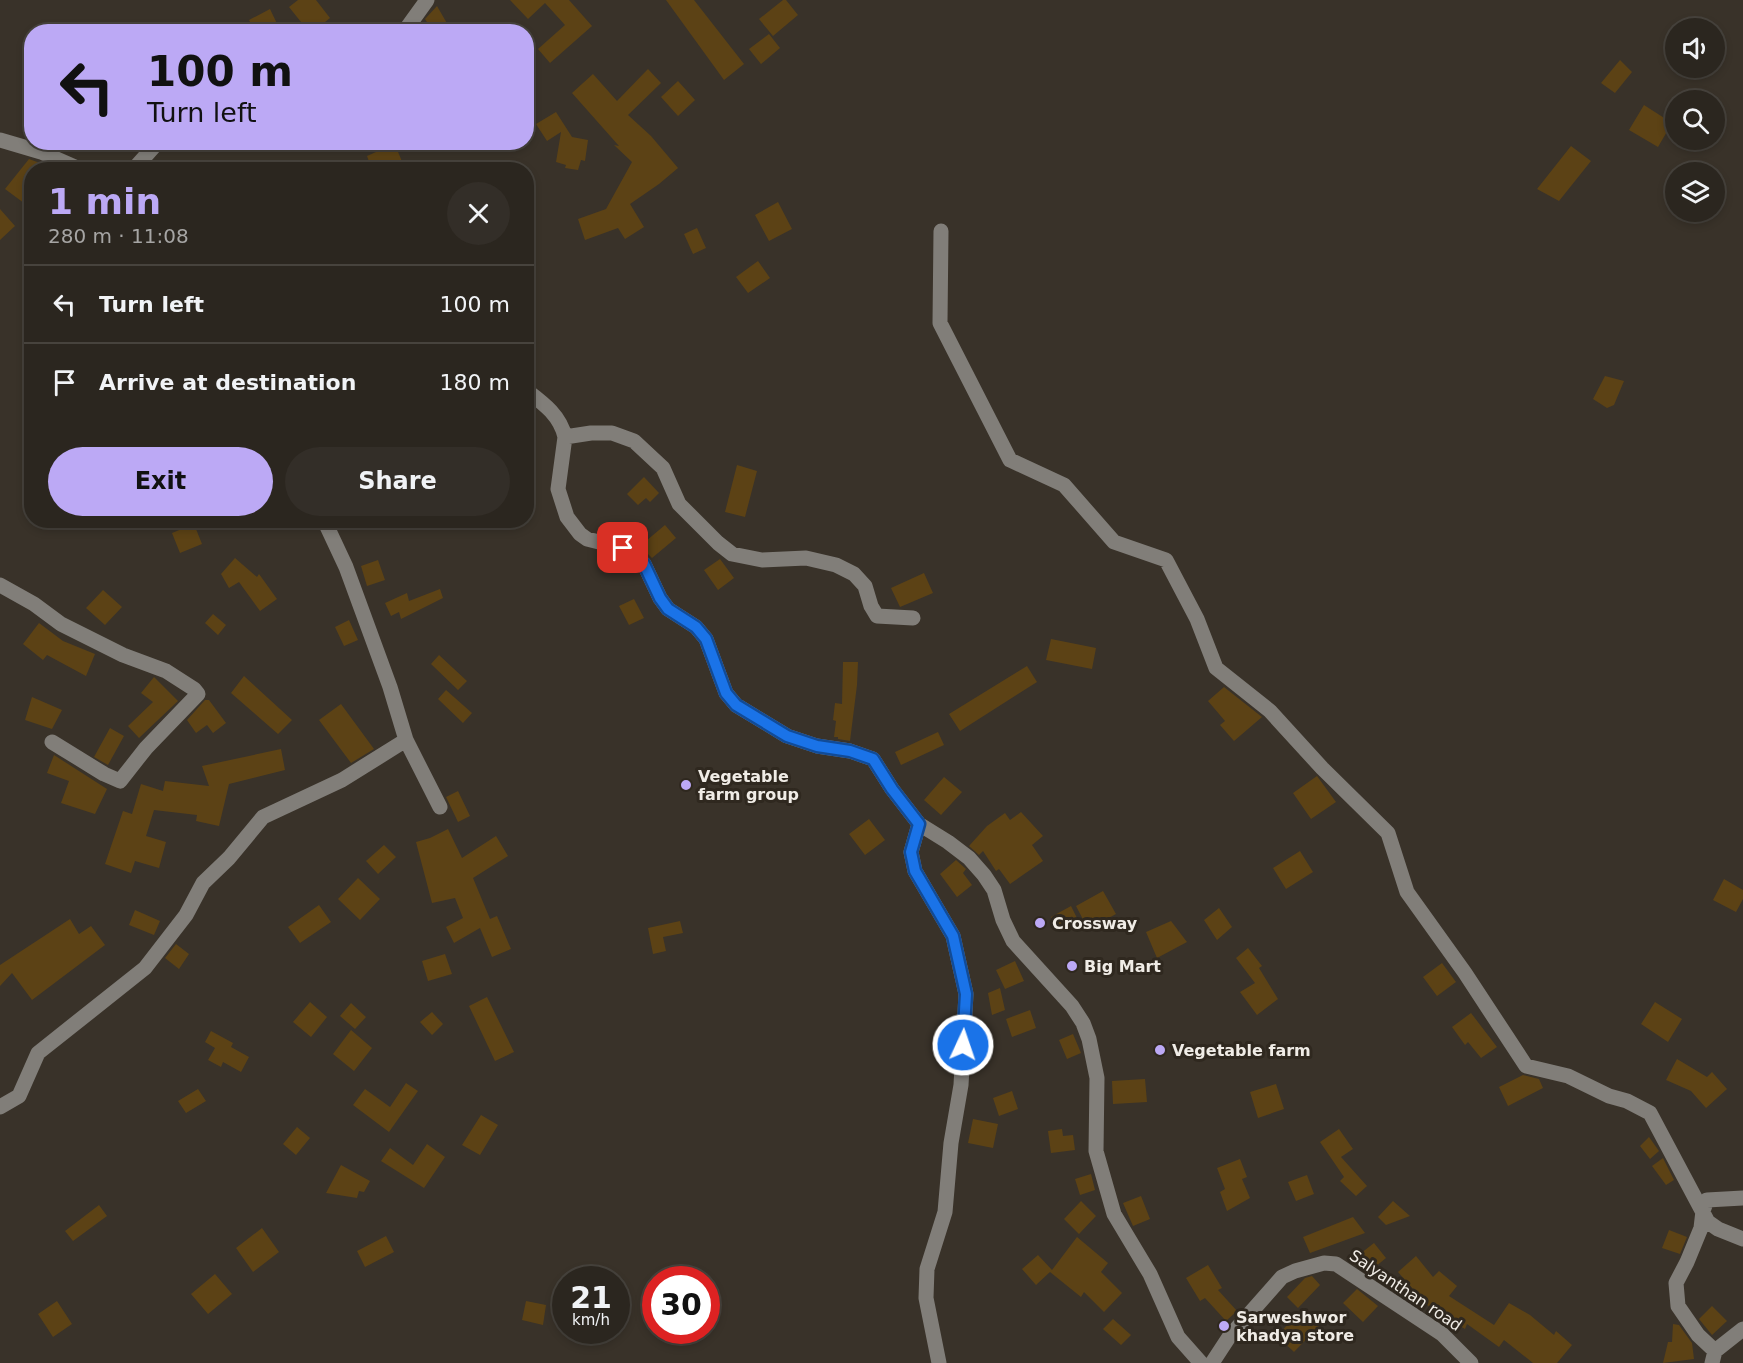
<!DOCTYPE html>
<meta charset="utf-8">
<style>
:root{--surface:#2b261f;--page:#332e28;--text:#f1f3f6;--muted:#a6a5a4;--line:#47433d;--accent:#bca9f5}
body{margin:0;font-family:"DejaVu Sans",sans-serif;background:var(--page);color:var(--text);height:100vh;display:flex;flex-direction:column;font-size:22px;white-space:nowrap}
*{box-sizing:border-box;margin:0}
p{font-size:20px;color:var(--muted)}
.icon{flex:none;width:33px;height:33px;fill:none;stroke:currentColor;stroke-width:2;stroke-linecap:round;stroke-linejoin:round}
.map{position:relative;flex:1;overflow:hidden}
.details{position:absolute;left:24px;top:162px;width:510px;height:366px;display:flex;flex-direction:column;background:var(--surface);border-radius:24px;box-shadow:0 3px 9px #0003,0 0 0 2px var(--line)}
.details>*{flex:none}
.banner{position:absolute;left:24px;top:24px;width:510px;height:126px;border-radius:24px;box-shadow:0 3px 9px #0003,0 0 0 2px var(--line);background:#bca9f5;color:#111;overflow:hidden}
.tools{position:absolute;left:1665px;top:18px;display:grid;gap:12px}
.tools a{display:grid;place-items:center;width:60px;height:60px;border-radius:50%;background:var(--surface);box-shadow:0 3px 9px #0003,0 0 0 2px var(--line);font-size:30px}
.speed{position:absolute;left:552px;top:1266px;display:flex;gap:12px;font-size:30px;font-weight:700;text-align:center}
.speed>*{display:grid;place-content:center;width:78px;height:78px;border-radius:50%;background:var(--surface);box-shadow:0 3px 9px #0003,0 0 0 2px var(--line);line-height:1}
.speed small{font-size:15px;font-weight:400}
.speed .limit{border:9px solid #d22;background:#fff;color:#111}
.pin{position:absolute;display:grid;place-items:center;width:51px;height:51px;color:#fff;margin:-26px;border-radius:12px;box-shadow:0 3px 9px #0006}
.me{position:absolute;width:66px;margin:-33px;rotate:3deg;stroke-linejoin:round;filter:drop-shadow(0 0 4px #0008)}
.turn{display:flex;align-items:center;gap:21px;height:126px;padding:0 24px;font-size:27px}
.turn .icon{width:78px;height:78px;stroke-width:2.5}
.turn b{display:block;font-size:42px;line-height:51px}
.round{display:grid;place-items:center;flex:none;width:63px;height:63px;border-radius:32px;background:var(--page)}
.head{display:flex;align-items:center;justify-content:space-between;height:102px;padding:0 24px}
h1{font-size:36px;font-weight:700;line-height:45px;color:var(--accent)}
.button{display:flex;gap:12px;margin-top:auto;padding:12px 24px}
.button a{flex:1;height:69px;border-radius:36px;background:var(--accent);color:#111;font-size:24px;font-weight:700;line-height:69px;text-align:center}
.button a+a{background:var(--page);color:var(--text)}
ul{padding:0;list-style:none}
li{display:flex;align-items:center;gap:18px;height:78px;padding:0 24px;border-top:2px solid var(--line)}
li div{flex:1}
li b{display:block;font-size:22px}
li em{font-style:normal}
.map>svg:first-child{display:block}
.building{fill:#5c4215}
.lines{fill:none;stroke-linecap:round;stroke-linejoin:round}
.minor{stroke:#817e79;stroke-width:15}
.route-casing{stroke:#114b97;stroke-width:15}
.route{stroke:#1a73e8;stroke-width:10}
.poi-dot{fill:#bca9f5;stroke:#2f281f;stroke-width:2}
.labels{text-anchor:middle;stroke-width:6;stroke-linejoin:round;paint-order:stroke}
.poi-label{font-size:16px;font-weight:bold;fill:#f0ece6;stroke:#2f281f;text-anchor:start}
.street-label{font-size:16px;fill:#f0ece6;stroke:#2f281f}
</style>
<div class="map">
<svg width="1743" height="1363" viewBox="0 0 1743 1363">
<rect width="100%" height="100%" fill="#393229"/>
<path class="building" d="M298,0h18l14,18 -17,14h-4l-20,-25z
M510,0h59l23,26 -42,37 -12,-14 27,-24 -20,-22 -17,16z
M666,0h28l50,64 -20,16z
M783,0h3l12,15 -25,21 -14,-17z
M437,6l15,26h-19l-8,-13z
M270,9l11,23h-26l-6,-12z
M769,34l11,14 -19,16 -12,-15z
M1620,60l12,12 -17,21 -14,-10z
M648,69l13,14 -33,32 23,21 27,32 -19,16 -29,20 14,23 -19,12 -7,-11 -33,12 -7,-21 28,-10 26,-47 -18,-17 5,1 -47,-53 21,-19 24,27z
M678,81l17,19 -17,16 -17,-19z
M1644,105l28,18 -14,24 -29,-17z
M556,112l16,25 16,3 -3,21 -4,-1 -3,10 -13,-2 1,-3 -10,-3 5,-30 -14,9 -11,-17z
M370,142h24l9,22 -15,6h-16l-5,-14 9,-4z
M1571,146l20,15 -32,40 -22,-12z
M29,159l19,7 4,4h-20v39l-27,-20z
M778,202l14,27 -23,12 -14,-26z
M0,209l15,17 -15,14z
M697,228l9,20 -13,6 -9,-20z
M758,261l12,17 -22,15 -12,-16z
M1605,376l19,5 -10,24 -7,3 -14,-9z
M737,465l20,6 -12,46 -20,-5z
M644,477l15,16 -9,9 -4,-4 -8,7 -11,-11z
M194,524l8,20 -22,9 -8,-20z
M665,525l11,13 -24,20 -12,-12z
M235,558l22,19 2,-3 18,25 -17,12 -21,-29 -10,6 -8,-14z
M720,559l14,19 -16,12 -14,-20z
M378,560l7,20 -18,6 -6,-20z
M924,573l9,20 -33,14 -9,-19z
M440,589l3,9 -42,21 -2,-7 -8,4 -6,-13 22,-10 2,8z
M103,590l19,17 -17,18 -19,-17z
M634,599l10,19 -15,7 -10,-19z
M213,614l13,11 -8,10 -13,-12z
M349,620l9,20 -14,6 -9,-19z
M39,623l24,18 32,13 -9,22 -39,-21 -4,5 -20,-16z
M1051,639l45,9 -4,21 -46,-9z
M439,655l28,26 -9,9 -27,-26z
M843,662h15l-1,23 -7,56 -12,-2v-2h-4l2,-16 -3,-1 2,-17 7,1z
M1027,666l10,16 -77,49 -11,-17z
M244,676l48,44 -14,14 -47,-41z
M154,677l24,24 -39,37 -11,-12 25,-24 -12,-9z
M1224,687l38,30 -28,24 -14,-16 5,-4 -17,-20z
M446,690l26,23 -9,10 -25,-24z
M32,697l30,13 -10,19 -27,-9z
M205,700h4l17,23 -13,10 -6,-8 -11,8 -9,-13z
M341,704l33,45 -23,14 -32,-43z
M110,728l14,8 -16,29 -14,-8z
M938,732l6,13 -43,20 -6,-13z
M281,749l4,21 -56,14 -10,42 -23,-5 1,-6 -43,-5 -8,26 20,6 -7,26 -24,-7 -4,12 -26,-9 18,-53 9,3 9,-30 22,7 2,-10 44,5 -7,-20z
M54,755l53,34 -12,25 -34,-11 8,-22 -22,-8z
M1317,776l19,26 -25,17 -18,-26z
M944,777l18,15 -21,23 -17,-15z
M458,791l12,25 -12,6 -12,-25z
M1021,812l22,24 -11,9 11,16 -33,23 -11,-15 -3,2 -13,-20 -4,4 -10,-9 18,-20 18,-13 5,7z
M869,819l16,21 -20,15 -16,-21z
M448,829l14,29 34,-22 12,20 -35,22 17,41 7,-3 14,33 -19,8 -12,-29 -26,15 -8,-16 17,-9 -8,-20 -23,5 -16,-61 14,-4z
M384,845l12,12 -18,17 -12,-13z
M1300,851l13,21 -27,17 -13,-21z
M956,860l10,9 -3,4 9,12 -15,12 -17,-23z
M358,878l22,21 -20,21 -22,-21z
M1724,879l19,11v9l-7,13 -23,-12z
M1103,891l13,23 -28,15 -12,-23z
M319,905l12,17 -31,21 -12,-16z
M1071,906l6,12 -20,12 -6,-13z
M1219,908l13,19 -15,13 -13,-20z
M135,910l25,11 -6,14 -25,-10z
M70,919l9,15 12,-8 14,19 -73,55 -20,-27 -12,13v-21z
M680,921l3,12 -20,4 3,14 -13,3 -5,-26z
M1171,921l16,21 -30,16 -11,-26z
M176,944l13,10 -10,15 -14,-11z
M1248,948l14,18 -3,2 19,31 -21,16 -17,-23 15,-9 -19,-25z
M445,954l7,20 -24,7 -6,-20z
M1015,961l9,20 -19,8 -9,-19z
M1442,963l14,19 -19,14 -14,-19z
M1000,988l5,22 -13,5 -4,-22z
M487,997l27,55 -19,9 -26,-55z
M310,1002l17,15 -16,20 -18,-15z
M1655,1002l27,17 -14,23 -27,-18z
M351,1003l15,14 -11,12 -15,-13z
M1030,1010l6,18 -24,9 -6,-18z
M432,1012l11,12 -11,11 -12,-13z
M1471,1013l26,34 -16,11 -13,-16 -3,3 -13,-18z
M351,1030l21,18 -18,23 -21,-17z
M211,1031l22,12 -2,4 18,10 -8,15 -18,-10 -2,5 -13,-7 7,-12 -10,-6z
M1073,1034l8,19 -14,6 -8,-19z
M1677,1059l30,18 5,-5 15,17 -21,19 -15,-17 -25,-11z
M1523,1075l16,4 4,9 -35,18 -9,-19z
M1145,1079l2,23 -34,2 -1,-23z
M406,1083l12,8 -29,41 -36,-27 12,-16 25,18z
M1276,1084l8,25 -26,9 -8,-26z
M198,1089l8,12 -20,12 -8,-12z
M1012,1091l6,18 -19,7 -6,-18z
M481,1115l17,10 -18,30 -18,-10z
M973,1119l25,5 -5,24 -25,-5z
M297,1127l13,11 -14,17 -13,-11z
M1062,1129l1,7 10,-1 2,15 -24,3 -3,-22z
M1339,1129l14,20 -12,8 26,29 -11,10 -16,-15 4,-4 -24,-35z
M1649,1137l10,14 -9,8 -10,-13z
M427,1144l18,13 -21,31 -43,-27 9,-13 23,17z
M1663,1158l11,22 -8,5 -14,-19z
M1240,1159l7,18 -5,2 8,19 -23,13 -7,-19 5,-3 -8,-21z
M341,1165l29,16 -6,11 -5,-1 -2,7 -31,-5z
M1091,1174l4,16 -15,5 -5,-16z
M1307,1175l7,19 -18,7 -8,-19z
M1141,1196l9,23 -17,7 -10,-23z
M1081,1201l15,15 -17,18 -15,-15z
M1393,1201l17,15 -24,9 -8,-8z
M99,1205l8,11 -34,25 -8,-10z
M1353,1217l12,16 -55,20 -7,-16z
M262,1228l17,24 -26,20 -17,-24z
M1669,1230l18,7 -7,17 -18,-6z
M386,1236l8,16 -29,15 -8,-16z
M1077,1237l31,26 -7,9 21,21 -18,19 -20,-20 -3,5 -31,-25 -14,13 -14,-16 16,-14 14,15z
M1374,1243l12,15 -17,14 -13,-15z
M1416,1256l17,21 6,-6 18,15 -8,10 45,29 15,-22 21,12 24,20 2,-4 16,14 -15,18h-24l-29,-23 -5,7 -32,-23 -2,5 -34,-21 -14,-11 1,-2 -20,-23z
M1208,1265l14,23 -4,2 19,21 -11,10 -21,-23 -5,3 -14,-23z
M215,1274l17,20 -24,20 -17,-20z
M1312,1276l8,9 -22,23 -11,-11 18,-19z
M1357,1289l21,17 -15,16 -20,-19z
M57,1301l15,23 -19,13 -15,-23z
M526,1301l20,4 -3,20 -21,-5z
M1712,1306l15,15 -15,14 -13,-16z
M1301,1310l18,16 -25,26 -17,-16z
M1113,1319l18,16 -10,10 -18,-16z
M1673,1324l6,1 13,18 2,16 -31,4 5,-21h4z"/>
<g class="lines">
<path class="minor" d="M404,32l23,-32
M0,140l41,12 41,18
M133,170l25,-28
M941,231l-1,92 70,137 54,25 50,57 52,18 31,59 19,49 54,43 52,57 66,65 19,59 58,81 61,93 42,10 41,20 18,5 23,12 58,109 10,7 25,10
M526,390c17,13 34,25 39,47l-7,52 9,28 13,17 7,5 36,9 21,16 16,34 8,11 28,18 10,12 20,54 10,12 51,31 30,10 33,5 23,8 19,30 27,35 29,18 21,16 15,17 10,15 9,30 10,21 59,65 11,17 6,16 8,39 -1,73 18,63 36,60 28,63 23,26
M565,437l26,-4h21l22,8 29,27 16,36 39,39 14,11 30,6 44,-2 30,7 18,9 11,12 6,20 6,10 36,2
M324,520l22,47 44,120 16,53 34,67
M0,585l34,19 27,20 62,31 43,16 28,18 4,5 -52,54 -26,33 -16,-7 -52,-32
M919,824l-8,28 4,19 38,65 13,58 -5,91 -10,58 -6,69 -18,57 -1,29 13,65
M0,1107l19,-11 19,-43 107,-85 41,-53 17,-32 26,-25 34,-41 79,-37 64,-40
M1715,1351l-17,-16 -20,-29 -2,-23 11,-21 14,-34 2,-17 4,-11 36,-2
M1212,1363l17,-26 53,-60 13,-6 29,-8 12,1 106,70 29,29
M1712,1363l3,-12 28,-22"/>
</g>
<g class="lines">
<defs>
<path id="route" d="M623,548l21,16 16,34 8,11 28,18 10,12 20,54 10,12 51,31 30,10 33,5 23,8 19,30 27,35 -8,28 4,19 38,65 13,58 -3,51"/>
</defs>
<use href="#route" class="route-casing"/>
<use href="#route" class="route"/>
</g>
<g class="poi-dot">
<circle cx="686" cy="785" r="6"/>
<circle cx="1040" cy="923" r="6"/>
<circle cx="1072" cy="966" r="6"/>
<circle cx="1160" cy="1050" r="6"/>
<circle cx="1224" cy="1326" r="6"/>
</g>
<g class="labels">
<g class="poi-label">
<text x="698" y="782">Vegetable<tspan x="698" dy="18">farm group</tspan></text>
<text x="1052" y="929">Crossway</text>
<text x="1084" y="972">Big Mart</text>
<text x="1172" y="1056">Vegetable farm</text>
<text x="1236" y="1323">Sarweshwor<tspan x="1236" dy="18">khadya store</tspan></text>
</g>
<g class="street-label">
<text transform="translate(1406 1290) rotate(34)" y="6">Salyanthan road</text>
</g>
</g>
</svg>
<div class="tools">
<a><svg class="icon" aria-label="sound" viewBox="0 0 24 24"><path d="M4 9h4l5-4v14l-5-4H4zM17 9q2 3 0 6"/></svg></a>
<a><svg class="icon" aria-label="search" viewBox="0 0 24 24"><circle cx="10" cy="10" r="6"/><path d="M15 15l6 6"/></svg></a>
<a><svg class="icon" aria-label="layers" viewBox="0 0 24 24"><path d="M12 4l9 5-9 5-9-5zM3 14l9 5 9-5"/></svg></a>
</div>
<div class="speed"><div>21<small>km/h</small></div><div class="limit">30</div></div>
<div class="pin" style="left:623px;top:548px;background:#d93025"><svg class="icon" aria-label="arrive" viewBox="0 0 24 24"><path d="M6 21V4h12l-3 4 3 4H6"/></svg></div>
<svg class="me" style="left:963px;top:1045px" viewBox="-20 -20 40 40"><circle r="17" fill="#1a73e8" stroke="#fff" stroke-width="3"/><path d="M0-11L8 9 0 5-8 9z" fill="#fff"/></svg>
<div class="banner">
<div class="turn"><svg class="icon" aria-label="left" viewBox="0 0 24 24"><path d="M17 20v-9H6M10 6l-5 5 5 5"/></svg><div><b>100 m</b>Turn left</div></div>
</div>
<section class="details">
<div class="head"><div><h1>1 min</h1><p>280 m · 11:08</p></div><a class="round"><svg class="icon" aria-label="close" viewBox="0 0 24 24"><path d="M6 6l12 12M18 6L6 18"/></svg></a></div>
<ul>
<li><svg class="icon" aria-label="left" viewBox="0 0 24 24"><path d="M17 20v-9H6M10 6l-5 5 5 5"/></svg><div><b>Turn left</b></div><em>100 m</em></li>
<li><svg class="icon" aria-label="arrive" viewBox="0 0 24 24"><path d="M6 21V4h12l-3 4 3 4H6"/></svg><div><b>Arrive at destination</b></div><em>180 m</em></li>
</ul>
<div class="button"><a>Exit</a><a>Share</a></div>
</section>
</div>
